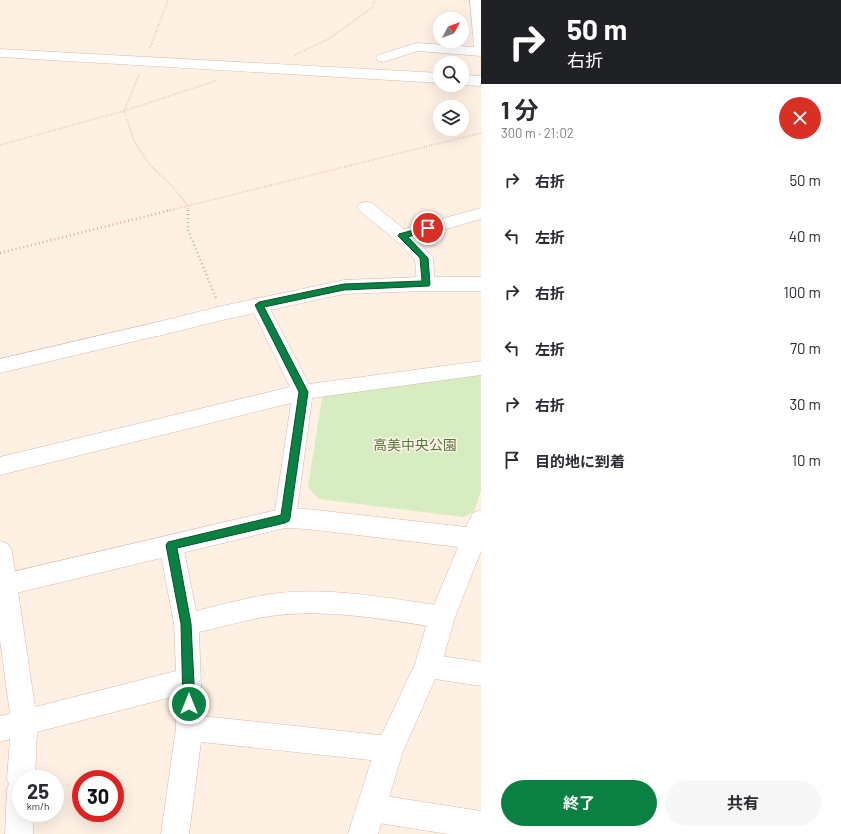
<!DOCTYPE html>
<html lang="ja">
<meta charset="utf-8">
<style>
:root{--surface:#fff;--page:#f7f7f7;--text:#2b2b33;--muted:#7c7c81;--accent:#0b8043}
body{margin:0;font-family:Barlow,"Noto Sans JP",sans-serif;background:var(--page);color:var(--text);height:100vh;display:flex;flex-direction:column;font-size:15px;white-space:nowrap}
*{box-sizing:border-box;margin:0}
p{font-size:13px;color:var(--muted)}
.icon{flex:none;width:22px;height:22px;fill:none;stroke:currentColor;stroke-width:2;stroke-linecap:round;stroke-linejoin:round}
.map{position:relative;flex:1;overflow:hidden}
.sheet{display:flex;flex-direction:column;background:var(--surface);width:360px}
.sheet>*{flex:none}
.banner{background:#202124;color:#fff;overflow:hidden}
.needle{width:26px;rotate:49deg}
.controls{position:absolute;left:433px;top:12px;display:grid;gap:8px}
.controls a{display:grid;place-items:center;width:36px;height:36px;border-radius:50%;background:var(--surface);box-shadow:0 4px 16px #0002;font-size:20px}
.speed{position:absolute;left:12px;top:770px;display:flex;gap:8px;font-size:20px;font-weight:700;text-align:center}
.speed>*{display:grid;place-content:center;width:52px;height:52px;border-radius:50%;background:var(--surface);box-shadow:0 4px 16px #0002;line-height:1}
.speed small{font-size:10px;font-weight:400}
.speed .limit{border:6px solid #d22;background:#fff;color:#111}
.pin{position:absolute;display:grid;place-items:center;width:34px;height:34px;color:#fff;margin:-17px;border:2px solid #fff;border-radius:50%;box-shadow:0 1px 4px #0007}
.me{position:absolute;width:44px;margin:-22px;rotate:0deg;stroke-linejoin:round;filter:drop-shadow(0 0 3px #0008)}
.turn{display:flex;align-items:center;gap:14px;height:84px;padding:0 20px;font-size:18px}
.turn .icon{width:52px;height:52px;stroke-width:2.5}
.turn b{display:block;font-size:28px;line-height:34px}
.round{display:grid;place-items:center;flex:none;width:42px;height:42px;border-radius:21px;background:var(--page)}
.headline{display:flex;align-items:center;justify-content:space-between;height:68px;padding:0 20px}
h1{font-size:24px;font-weight:700;line-height:30px}
.cta{display:flex;gap:8px;margin-top:auto;padding:8px 20px}
.cta a{flex:1;height:46px;border-radius:24px;background:var(--accent);color:#fff;font-size:16px;font-weight:700;line-height:46px;text-align:center}
.cta a+a{background:var(--page);color:var(--text)}
ul{padding:0;list-style:none}
li{display:flex;align-items:center;gap:12px;height:56px;padding:0 20px}
li div{flex:1}
li b{display:block;font-size:15px}
li em{font-style:normal}
main{display:flex;flex:1;min-height:0}
.map>svg:first-child{display:block}
.green{fill:#d7ecc0}
.lines{fill:none;stroke-linecap:round;stroke-linejoin:round}
.street-casing{stroke:#d2b8ab;stroke-width:1}
.secondary-casing{stroke:#d8b9aa;stroke-width:1}
.path-far1{stroke:#daad9c;stroke-width:2;stroke-dasharray:0.5 2;stroke-linecap:butt}
.path{stroke:#daad9c;stroke-width:2.5;stroke-dasharray:1 3;stroke-linecap:butt}
.street{fill:#fff;fill-rule:evenodd}
.secondary{fill:#fff;fill-rule:evenodd}
.route{fill:#0b8043;stroke:#07532c}
.labels{text-anchor:middle;stroke-width:3;stroke-linejoin:round;paint-order:stroke}
.park-label{font-size:14px;fill:#54783c;stroke:#fff4ea}
</style>
<main>
<div class="map">
<svg width="481" height="834" viewBox="0 0 481 834">
<rect width="100%" height="100%" fill="#fef0e3"/>
<path class="green" d="M481,371v119l-7,22 -10,5 -145,-18 -11,-12 14,-89 8,-6z"/>
<g class="lines">
<defs>
<path id="street" d="M470,0h11v56l-63,-5 -35,11 -5,-1 -2,-3 2,-3 39,-12 57,4z
M366,202l6,1 32,26 77,-21v11l-66,19 18,20 2,26 -2,4 -7,2 -7,-2 -2,-4 -2,-24 -15,-16 -40,-33 -3,-4 3,-4z
M259,298l7,2 2,5 41,79 172,-23v14l-169,23 -16,120 -3,7 -8,3 -8,-3 -3,-7 17,-115 -291,72v-18l290,-70 -40,-82 2,-5z
M158,322l7,2 3,5 -3,5 -165,39v-14z
M171,535l8,3 4,7 13,66c24,-6 50,-13 75,-17 57,-8 115,4 171,12l9,3 3,8 -3,8 -9,3c-56,-8 -114,-20 -171,-12 -24,3 -48,11 -72,16l3,84 187,20 10,4 4,9 -4,9 -10,4 -188,-20 -12,92h-28l15,-106v-32l-139,36 -2,47h-14v34h13l-1,21h-28l2,-45 2,-5 -2,-5 3,-40 -10,3v-26l10,-2 -10,-74v-99l8,3 4,7 23,156 141,-36 -2,-47 -15,-79 4,-7z
M428,654l53,8v24l-53,-8 -9,-4 -4,-8 4,-8z
M372,794l109,17v23h-33l-76,-12 -10,-4 -4,-10 4,-10z"/>
<path id="secondary" d="M0,49l440,24v10l-440,-26z
M462,75l19,1v10l-19,-1z
M422,277h59v14h-59l-78,3 -122,26 -64,16 -7,-2 -3,-5 3,-5 7,-2 64,-16 122,-26z
M285,508l22,1 159,18 7,-14 8,-3v41l-26,66 -14,49 -38,85 -25,83h-30l27,-85 40,-85 14,-47 29,-70 -151,-18 -22,-1 -285,69v-22z"/>
</defs>
<use href="#street" class="street-casing"/>
<use href="#secondary" class="secondary-casing"/>
<path class="path-far1" d="M150,48l18,-48
M295,55l35,-17 43,-31 2,-7
M139,75l-15,36 10,30 16,24 24,23 14,18v5
M0,145l124,-34 94,-31
M167,211l314,-78"/>
<path class="path" d="M188,210v20l28,68
M0,253l171,-43"/>
<use href="#street" class="street"/>
<use href="#secondary" class="secondary"/>
</g>
<path class="route" d="M428,226l3,1v3l-23,7 20,21 2,26 -1,2 -85,4 -80,17 44,85 -18,126 -1,3 -4,2 -108,25 14,76 4,80 -2,4 -4,2 -4,-2 -2,-4 -2,-80 -15,-79 2,-3 113,-27 18,-123 -44,-87 4,-3 85,-18 78,-3 -2,-23 -22,-22 1,-2z"/>
<g class="labels">
<g class="park-label">
<text x="415" y="450">高美中央公園</text>
</g>
</g>
</svg>
<div class="controls">
<a><svg class="needle" viewBox="-14 -14 28 28"><path d="M0-13l5 13h-10z" fill="#e53935"/><path d="M0 13l5-13h-10z" fill="#7c7c81"/></svg></a>
<a><svg class="icon" aria-label="search" viewBox="0 0 24 24"><circle cx="10" cy="10" r="6"/><path d="M15 15l6 6"/></svg></a>
<a><svg class="icon" aria-label="layers" viewBox="0 0 24 24"><path d="M12 4l9 5-9 5-9-5zM3 14l9 5 9-5"/></svg></a>
</div>
<div class="speed"><div>25<small>km/h</small></div><div class="limit">30</div></div>
<div class="pin" style="left:428px;top:228px;background:#d93025"><svg class="icon" aria-label="arrive" viewBox="0 0 24 24"><path d="M6 21V4h12l-3 4 3 4H6"/></svg></div>
<svg class="me" style="left:189px;top:704px" viewBox="-20 -20 40 40"><circle r="17" fill="#0b8043" stroke="#fff" stroke-width="3"/><path d="M0-11L8 9 0 5-8 9z" fill="#fff"/></svg>
</div>
<section class="sheet">
<div class="banner">
<div class="turn"><svg class="icon" aria-label="right" viewBox="0 0 24 24"><path d="M7 20v-9h11M14 6l5 5-5 5"/></svg><div><b>50 m</b>右折</div></div>
</div>
<div class="headline"><div><h1>1 分</h1><p>300 m · 21:02</p></div><a class="round" style="background:#d93025;color:#fff"><svg class="icon" aria-label="close" viewBox="0 0 24 24"><path d="M6 6l12 12M18 6L6 18"/></svg></a></div>
<ul>
<li><svg class="icon" aria-label="right" viewBox="0 0 24 24"><path d="M7 20v-9h11M14 6l5 5-5 5"/></svg><div><b>右折</b></div><em>50 m</em></li>
<li><svg class="icon" aria-label="left" viewBox="0 0 24 24"><path d="M17 20v-9H6M10 6l-5 5 5 5"/></svg><div><b>左折</b></div><em>40 m</em></li>
<li><svg class="icon" aria-label="right" viewBox="0 0 24 24"><path d="M7 20v-9h11M14 6l5 5-5 5"/></svg><div><b>右折</b></div><em>100 m</em></li>
<li><svg class="icon" aria-label="left" viewBox="0 0 24 24"><path d="M17 20v-9H6M10 6l-5 5 5 5"/></svg><div><b>左折</b></div><em>70 m</em></li>
<li><svg class="icon" aria-label="right" viewBox="0 0 24 24"><path d="M7 20v-9h11M14 6l5 5-5 5"/></svg><div><b>右折</b></div><em>30 m</em></li>
<li><svg class="icon" aria-label="arrive" viewBox="0 0 24 24"><path d="M6 21V4h12l-3 4 3 4H6"/></svg><div><b>目的地に到着</b></div><em>10 m</em></li>
</ul>
<div class="cta"><a>終了</a><a>共有</a></div>
</section>
</main>
